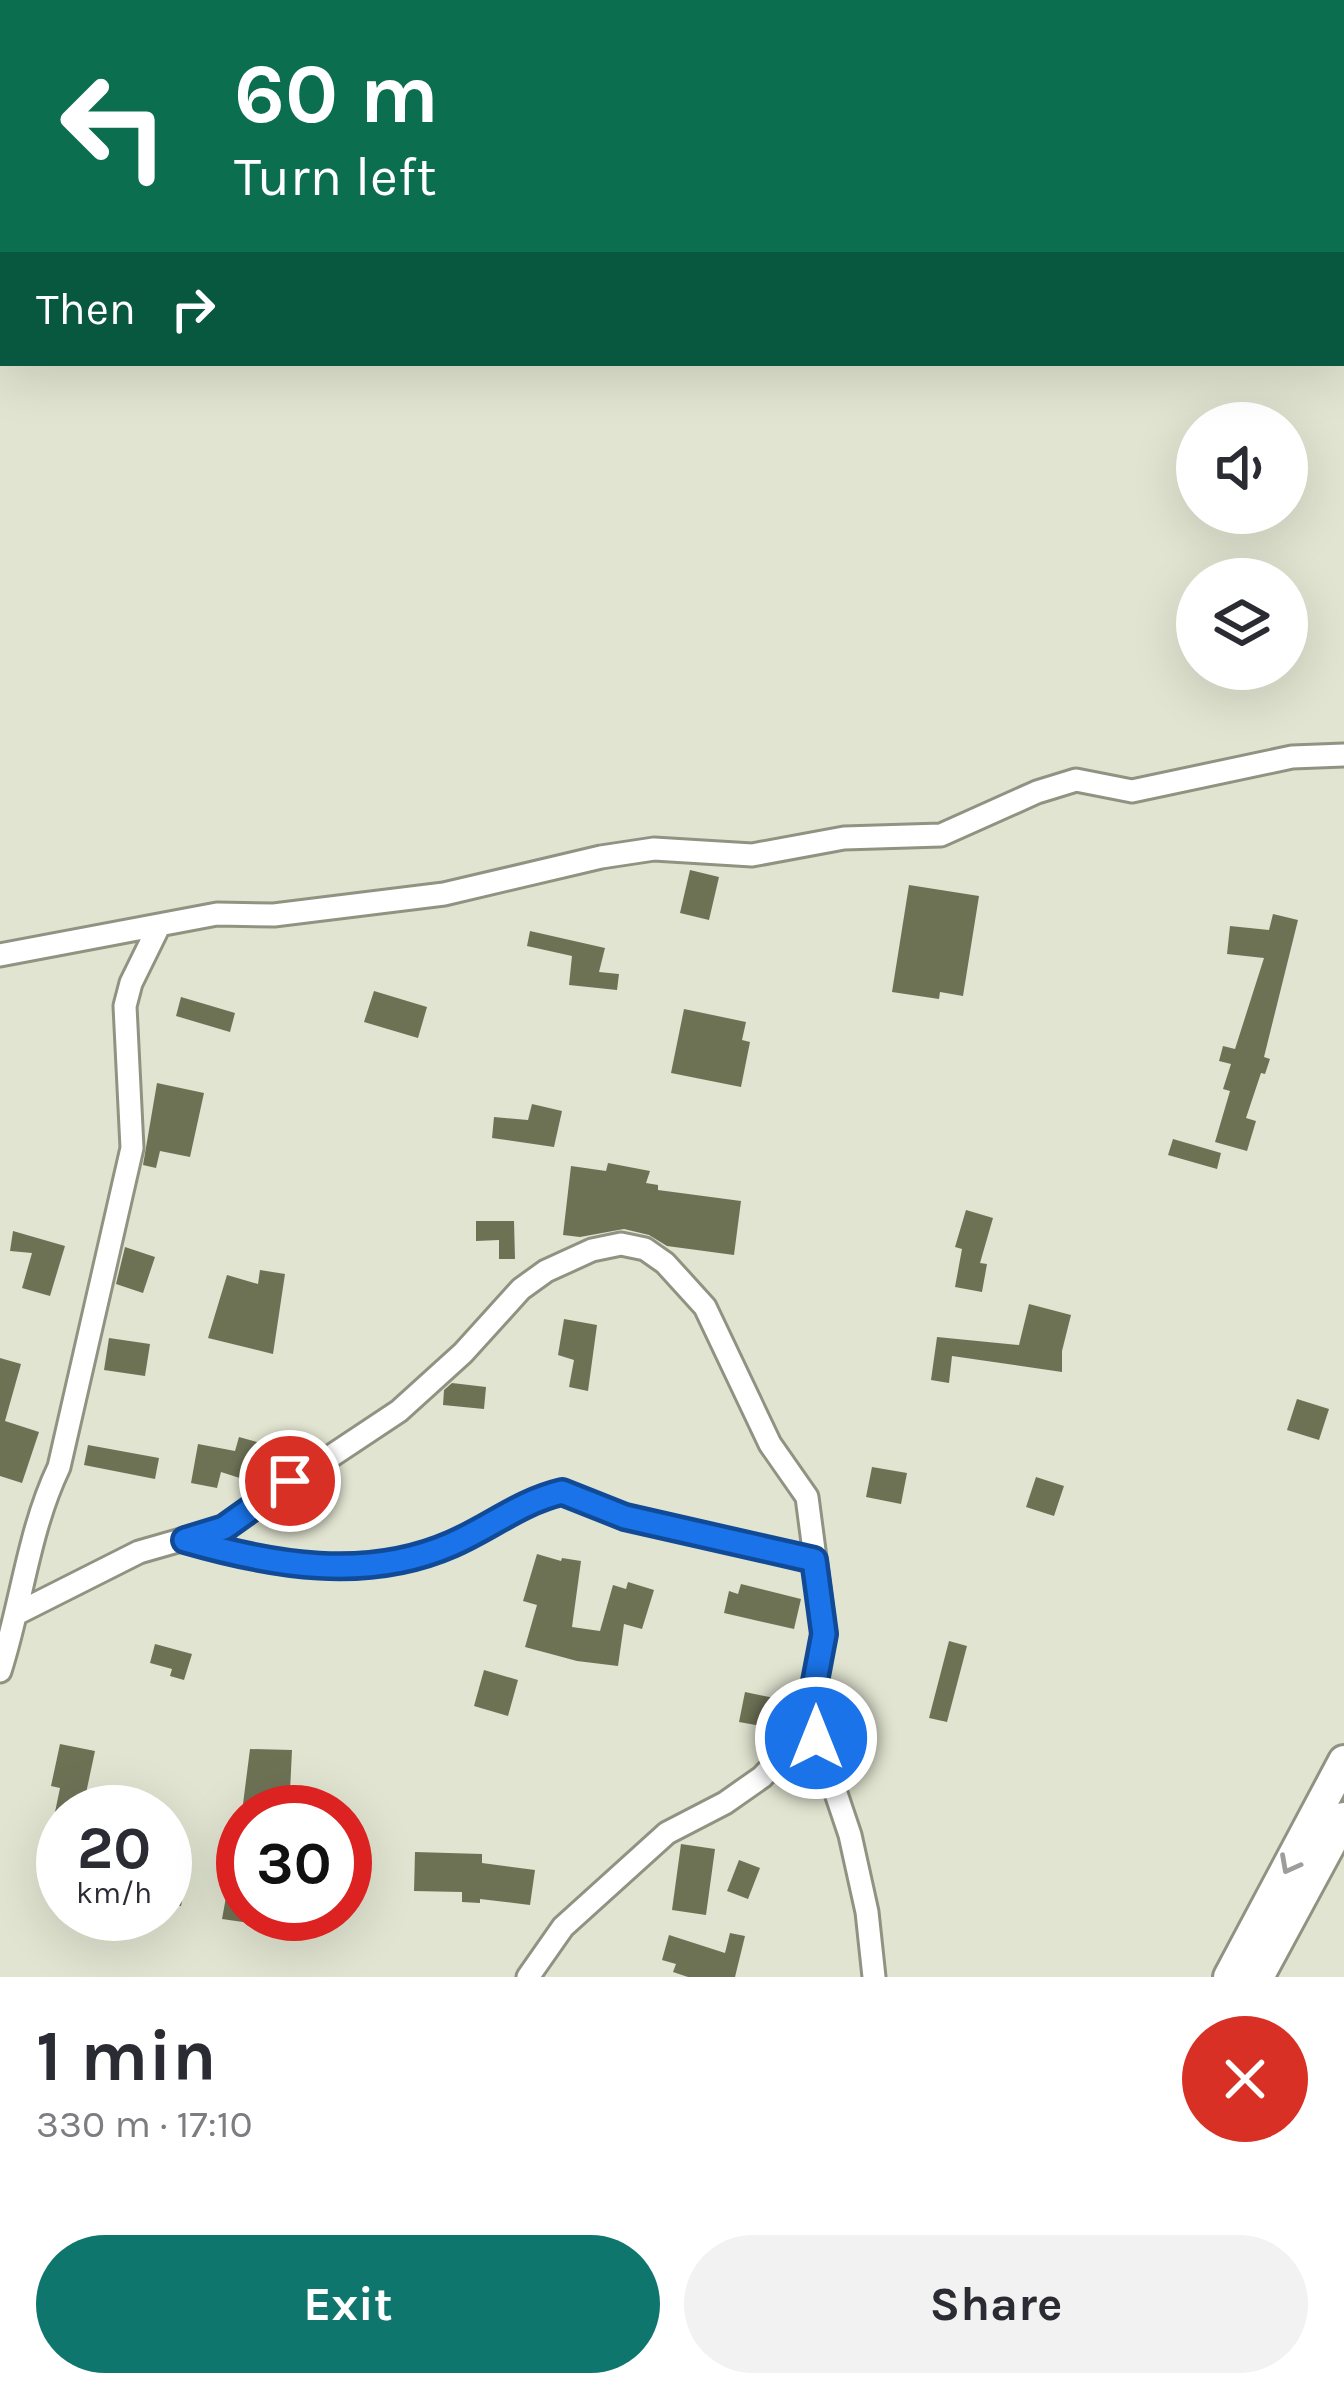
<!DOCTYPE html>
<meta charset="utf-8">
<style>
:root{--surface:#fff;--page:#f2f2f3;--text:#2b2b33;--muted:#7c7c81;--accent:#0f766e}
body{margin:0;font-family:Karla,sans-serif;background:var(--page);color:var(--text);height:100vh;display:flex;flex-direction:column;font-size:45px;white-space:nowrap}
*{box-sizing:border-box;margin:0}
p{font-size:39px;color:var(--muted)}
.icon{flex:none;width:66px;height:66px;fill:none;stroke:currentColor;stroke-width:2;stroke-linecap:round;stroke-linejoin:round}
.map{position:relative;height:1977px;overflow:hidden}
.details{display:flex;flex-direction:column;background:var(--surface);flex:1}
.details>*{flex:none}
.hud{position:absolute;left:0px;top:0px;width:1344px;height:366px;box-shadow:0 12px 48px #0002;background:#0b6e4f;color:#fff;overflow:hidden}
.fabs{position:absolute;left:1176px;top:402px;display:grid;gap:24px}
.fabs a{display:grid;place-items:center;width:132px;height:132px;border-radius:50%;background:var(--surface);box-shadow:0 12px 48px #0002;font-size:60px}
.speed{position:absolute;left:36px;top:1785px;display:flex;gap:24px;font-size:60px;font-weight:700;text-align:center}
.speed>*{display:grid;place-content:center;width:156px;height:156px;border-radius:50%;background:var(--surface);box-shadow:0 12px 48px #0002;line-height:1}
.speed small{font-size:30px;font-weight:400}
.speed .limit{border:18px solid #d22;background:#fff;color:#111}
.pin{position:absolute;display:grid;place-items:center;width:102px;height:102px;color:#fff;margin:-51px;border:6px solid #fff;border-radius:50%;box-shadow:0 3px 12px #0007}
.me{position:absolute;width:132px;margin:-66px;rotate:0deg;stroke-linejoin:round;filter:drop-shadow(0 0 9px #0008)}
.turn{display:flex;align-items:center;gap:42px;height:252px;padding:0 36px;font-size:54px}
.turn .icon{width:156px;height:156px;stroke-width:2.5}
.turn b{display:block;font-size:84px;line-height:102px}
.then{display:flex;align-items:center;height:114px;padding:0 36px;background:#0003;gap:24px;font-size:45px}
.round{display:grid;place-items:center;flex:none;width:126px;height:126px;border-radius:63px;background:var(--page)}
.overview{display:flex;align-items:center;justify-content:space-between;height:204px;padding:0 36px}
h1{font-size:72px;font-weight:700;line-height:90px}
.button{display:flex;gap:24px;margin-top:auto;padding:24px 36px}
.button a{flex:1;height:138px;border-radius:72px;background:var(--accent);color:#fff;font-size:48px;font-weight:700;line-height:138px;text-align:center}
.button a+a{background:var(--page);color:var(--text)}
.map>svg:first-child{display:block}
.building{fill:#6e7255}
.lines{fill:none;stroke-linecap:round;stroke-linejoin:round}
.street-casing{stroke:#909381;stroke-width:27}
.secondary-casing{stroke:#909381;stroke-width:36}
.street{stroke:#fff;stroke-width:21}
.secondary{stroke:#fff;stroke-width:30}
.oneway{stroke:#9d9d9a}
.route-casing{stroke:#114b97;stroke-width:30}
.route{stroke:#1a73e8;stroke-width:21}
</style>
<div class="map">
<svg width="1344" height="1977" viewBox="0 0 1344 1977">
<rect width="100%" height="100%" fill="#e0e4d0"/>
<path class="building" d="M690,870l29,7 -10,43 -29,-7z
M909,885l70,11 -16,100 -23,-4 -1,7 -47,-7z
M1273,914l25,6 -34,137 6,2 -5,15 -4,-1 -15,45 10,3 -9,30 -32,-9 15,-51 -7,-2 8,-25 -12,-3 4,-15 12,3 29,-91 -37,-4 3,-28 39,4z
M530,931l75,17 -6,24 20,2 -2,16 -48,-5 3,-29 -45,-10z
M374,991l53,16 -9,31 -54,-16z
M181,997l54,16 -5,19 -54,-16z
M684,1009l62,13 -4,18 8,2 -9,45 -70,-14z
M157,1083l47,10 -14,64 -30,-6 -4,17 -13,-3z
M532,1104l30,7 -8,36 -62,-9 2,-21 34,3z
M1173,1139l48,14 -4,16 -49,-14z
M608,1163l42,8 -4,12 12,2v5l83,11 -7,54 -67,-9 -18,-11 -25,-6 -44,8 -17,-2 8,-69 35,5z
M966,1210l27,8 -13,45 7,1 -5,28 -27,-5 7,-38 -7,-2z
M476,1221h38l1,38h-16v-19l-23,1z
M13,1231l52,15 -15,50 -28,-8 10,-35 -22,-2z
M125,1247l30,10 -12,36 -27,-9z
M260,1270l25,4 -12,80 -65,-16 19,-63 31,9z
M1029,1304l42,11 -9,36v21l-110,-16 -3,27 -18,-3 6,-43 82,8z
M564,1319l33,6 -9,66 -19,-4 5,-27 -16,-5z
M109,1338l41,6 -5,32 -41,-6z
M0,1358l21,6 -16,57 34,11 -17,51 -22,-7z
M452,1383l34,4 -2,22 -41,-4 1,-15z
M1297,1399l32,10 -10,31 -32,-10z
M239,1437l18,5 -11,38 -25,-8 -4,16 -26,-5 7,-39 37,7z
M88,1445l71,13 -4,21 -71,-14z
M872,1467l35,6 -6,31 -35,-7z
M1036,1477l28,9 -10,30 -28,-9z
M537,1554l24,7 1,-3 19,3 -9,66 28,4 13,-46 13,4 2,-7 26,8 -12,39 -18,-5 -6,42 -41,-5 -52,-14 12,-42 -14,-4z
M741,1584l60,15 -7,30 -70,-16 5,-22 9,3z
M949,1641l18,5 -20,76 -18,-4z
M155,1644l37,10 -8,26 -14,-4 2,-7 -22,-6z
M484,1670l34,10 -10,36 -34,-10z
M745,1692l34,7 -6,29 -34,-6z
M60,1744l35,7 -13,61h-27l5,-24 -9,-2z
M250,1749l42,1 -3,62h-47z
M236,1843l7,1v78l-21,-3z
M681,1844l34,5 -9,66 -34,-5z
M165,1846l18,4 -3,16 9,2 -8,38 -16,-3z
M415,1852l67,2v9l53,7 -5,35 -50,-6v4l-18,-1v-10l-48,-1z
M739,1860l21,8 -12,31 -21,-8z
M730,1933l15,3 -10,41h-47l-15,-5 3,-8 -14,-4 7,-25 56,18z"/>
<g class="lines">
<defs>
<path id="street" d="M0,955l217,-41 57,1 170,-21 157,-37 53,-8 98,6 92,-17 97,-3 96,-43 39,-12 56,11 160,-34 52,-2
M185,1540c87,25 181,42 267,4 39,-16 68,-42 110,-52l63,25 189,43
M18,1613l121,-61 84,-24 176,-117 64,-58 58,-64 25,-18 46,-21 29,-6 24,5 20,14 40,44 65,137 37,53 18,137 -16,79 41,122 17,77 7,65
M0,1671c22,-68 28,-139 59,-204l73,-319 -7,-142 6,-23 28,-57
M528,1977l35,-50 104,-94 58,-30 37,-26 19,-20 35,-19"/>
<path id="secondary" d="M1229,1977l115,-216
M1258,1977l86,-159"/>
</defs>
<use href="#street" class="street-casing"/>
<use href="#secondary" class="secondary-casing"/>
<use href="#street" class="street"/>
<use href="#secondary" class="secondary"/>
</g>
<defs><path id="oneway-chevron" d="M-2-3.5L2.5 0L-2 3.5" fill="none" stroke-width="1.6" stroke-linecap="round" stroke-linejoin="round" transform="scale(3)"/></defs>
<use class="oneway" href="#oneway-chevron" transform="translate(1289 1865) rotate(118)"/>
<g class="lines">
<defs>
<path id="route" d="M290,1481l-66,47 -39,12c87,25 181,42 267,4 39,-17 68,-42 110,-52l63,25 189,43 10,74 -15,79 7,25"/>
</defs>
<use href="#route" class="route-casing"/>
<use href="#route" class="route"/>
</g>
</svg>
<div class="fabs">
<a><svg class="icon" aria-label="sound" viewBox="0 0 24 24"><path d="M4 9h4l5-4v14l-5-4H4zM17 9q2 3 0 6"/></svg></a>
<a><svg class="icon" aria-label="layers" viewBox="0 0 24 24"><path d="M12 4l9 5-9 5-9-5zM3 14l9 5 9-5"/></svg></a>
</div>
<div class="speed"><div>20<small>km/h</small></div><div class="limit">30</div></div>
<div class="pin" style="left:290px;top:1481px;background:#d93025"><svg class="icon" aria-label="arrive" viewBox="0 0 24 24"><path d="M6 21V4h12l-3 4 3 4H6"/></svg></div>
<svg class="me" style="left:816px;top:1738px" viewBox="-20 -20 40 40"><circle r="17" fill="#1a73e8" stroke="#fff" stroke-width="3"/><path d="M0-11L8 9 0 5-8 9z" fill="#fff"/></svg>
<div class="hud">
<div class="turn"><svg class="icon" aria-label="left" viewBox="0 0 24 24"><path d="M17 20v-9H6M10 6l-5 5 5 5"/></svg><div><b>60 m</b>Turn left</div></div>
<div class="then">Then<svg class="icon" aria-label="right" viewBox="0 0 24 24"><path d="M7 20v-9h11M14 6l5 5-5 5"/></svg></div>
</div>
</div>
<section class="details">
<div class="overview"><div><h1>1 min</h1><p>330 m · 17:10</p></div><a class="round" style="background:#d93025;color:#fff"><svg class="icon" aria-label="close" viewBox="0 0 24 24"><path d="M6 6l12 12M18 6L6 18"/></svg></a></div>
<div class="button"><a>Exit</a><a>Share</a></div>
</section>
